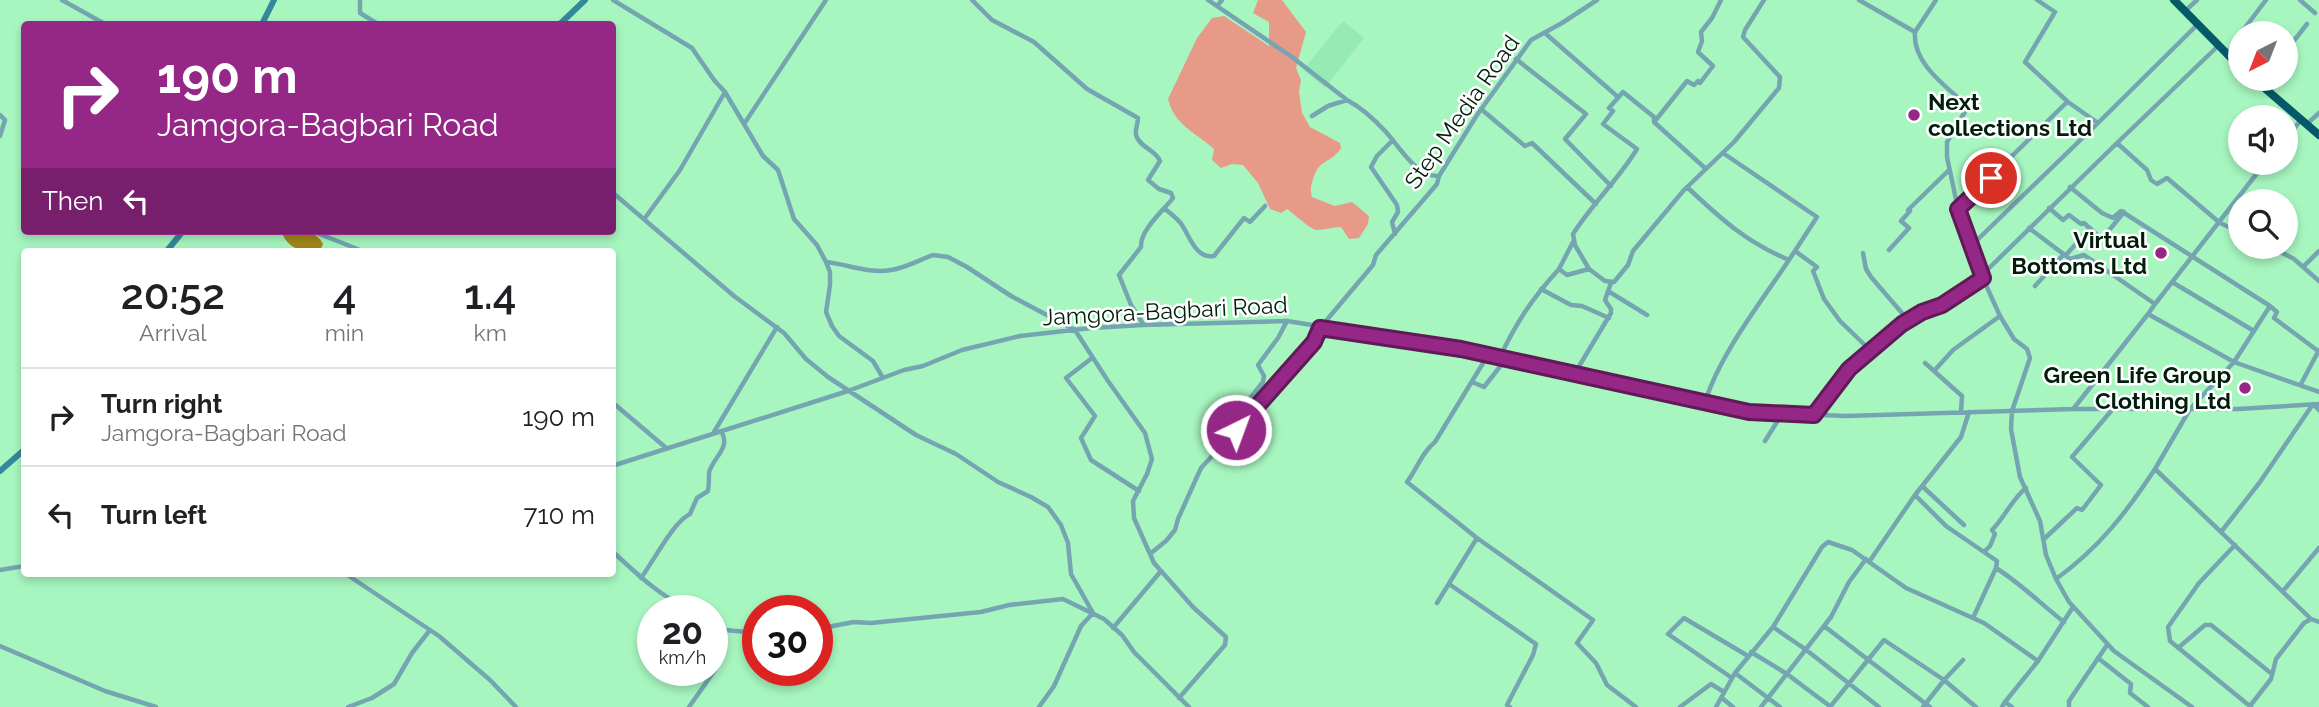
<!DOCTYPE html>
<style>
:root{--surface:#fff;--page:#f2f2f2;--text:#202124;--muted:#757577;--line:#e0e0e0}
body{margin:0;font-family:Raleway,sans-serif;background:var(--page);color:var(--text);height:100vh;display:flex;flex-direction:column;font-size:26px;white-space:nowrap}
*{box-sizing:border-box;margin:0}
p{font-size:23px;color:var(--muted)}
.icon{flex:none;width:38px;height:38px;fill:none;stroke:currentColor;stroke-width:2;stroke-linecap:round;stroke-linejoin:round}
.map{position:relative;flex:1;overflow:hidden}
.sheet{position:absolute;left:21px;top:248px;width:595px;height:329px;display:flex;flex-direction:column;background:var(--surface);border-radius:7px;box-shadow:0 4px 10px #0003}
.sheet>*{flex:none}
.guide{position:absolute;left:21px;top:21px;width:595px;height:214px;border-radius:7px;box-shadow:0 4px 10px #0003;background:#952787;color:#fff;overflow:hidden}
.needle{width:46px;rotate:222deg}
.tools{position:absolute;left:2228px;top:21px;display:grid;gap:14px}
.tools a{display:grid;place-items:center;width:70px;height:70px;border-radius:50%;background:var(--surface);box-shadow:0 4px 10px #0003;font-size:35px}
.speed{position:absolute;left:637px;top:595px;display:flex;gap:14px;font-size:35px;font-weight:700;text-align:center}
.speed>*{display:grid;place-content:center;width:91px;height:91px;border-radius:50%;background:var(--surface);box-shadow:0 4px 10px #0003;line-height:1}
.speed small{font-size:18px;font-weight:400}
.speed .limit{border:10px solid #d22;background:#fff;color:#111}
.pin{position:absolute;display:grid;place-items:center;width:60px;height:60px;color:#fff;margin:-30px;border:4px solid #fff;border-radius:50%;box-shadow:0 2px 7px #0007}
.me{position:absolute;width:77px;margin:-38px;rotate:42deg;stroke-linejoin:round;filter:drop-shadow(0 0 5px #0008)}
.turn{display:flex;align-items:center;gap:24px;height:147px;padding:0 21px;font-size:32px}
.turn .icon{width:91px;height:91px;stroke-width:2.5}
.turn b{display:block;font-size:49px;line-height:60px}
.then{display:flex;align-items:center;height:66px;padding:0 21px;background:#0003;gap:14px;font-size:26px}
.eta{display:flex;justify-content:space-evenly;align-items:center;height:119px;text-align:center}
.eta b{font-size:42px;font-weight:600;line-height:49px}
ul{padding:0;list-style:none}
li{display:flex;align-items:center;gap:21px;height:98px;padding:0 21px;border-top:2px solid var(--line)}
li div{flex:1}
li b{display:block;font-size:26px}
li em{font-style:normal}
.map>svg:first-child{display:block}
.built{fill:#95ebb1}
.green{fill:#e79a88}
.water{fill:#a3881b}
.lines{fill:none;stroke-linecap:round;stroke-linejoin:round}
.street{stroke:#74a5b1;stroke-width:4.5}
.secondary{stroke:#348899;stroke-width:6}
.highway{stroke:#065968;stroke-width:8}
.route-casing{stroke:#611958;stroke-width:18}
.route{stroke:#952787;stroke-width:12}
.poi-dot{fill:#952787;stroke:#fff;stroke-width:2.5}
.labels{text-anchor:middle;stroke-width:5;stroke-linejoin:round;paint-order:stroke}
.poi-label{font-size:23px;font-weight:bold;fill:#001e0b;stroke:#fff;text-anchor:end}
.street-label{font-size:23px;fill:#001e0b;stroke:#fff}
</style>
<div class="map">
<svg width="2319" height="707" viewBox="0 0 2319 707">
<rect width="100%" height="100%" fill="#a7f6c0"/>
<path class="built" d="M1343,21l21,17 -39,50 -22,-18z"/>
<path class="green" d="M1258,0h24l24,32 -10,36 5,12 -2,11 3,22 8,14 30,16 1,5c-11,17 -21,9 -28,31 -2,7 -3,10 -1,18l23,9 17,-4 17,14 -1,8 -9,14 -10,1 -8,-12c-9,0 -16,3 -24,3 -6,0 -24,-17 -30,-21l-6,4 -11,-4 -12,-26 -15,-18 -11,-1 -11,4 -9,-8 2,-11c-19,-17 -39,-23 -46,-50l29,-61 15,-20 12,-2 45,30v-24l-16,-9z"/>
<path class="water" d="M282,231c16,0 33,-3 41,13l-3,7c-15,3 -35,-3 -38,-20z"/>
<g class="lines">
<path class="street" d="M62,0l43,24
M360,0v13l18,11
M613,0l79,48 22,32 11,12 38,64 15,14 16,49 23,26 9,17 4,10v13l-4,27 6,14 7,10 34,25 10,17
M972,0l20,20 42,22 53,47 51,29c0,5 -3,12 -2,17 3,12 20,15 24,26l-12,19 11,9 12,4 2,5c-10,13 -33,32 -32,49l-22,28 12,30 12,19
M1208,0l84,57 55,43
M1859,0l56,32 21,-32
M2037,0l18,12 -30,50 43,40
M2300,0l15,13
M1217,6l5,-6
M2185,11l12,-11
M1915,32c-3,31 31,54 51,73v5l-19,32v15l11,52 107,-105 3,-2 30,21 99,-98
M1545,33l73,64
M2241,33l25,-33
M2218,46l-101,97 30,27 4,10 6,4 10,-6 53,45 20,9
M2286,51l21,-27
M2227,54l13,-19
M1516,59l70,55 -21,25 46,47
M1481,109l44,37 7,-3 64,61
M0,115l5,5 -5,16
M1312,116l16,-10 19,-6c15,8 27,19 39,32 13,14 31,46 53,44
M1655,121l32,-40 7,4 4,-4 2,2 13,-17 -15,-14 4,-11 -1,-9 11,-14 9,-18
M744,124l82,-124
M2307,124l12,-11
M2286,138l15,-18
M1393,140l-16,16 -6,11 26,38 1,7 -6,10 3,12
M1723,153l94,64 -28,43
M1687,187c34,32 59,55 102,73 -28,42 -69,94 -84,142
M2070,187l32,26 11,5 8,-7 149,95 -36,56 -44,47 -35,60 66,63
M612,192l122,104 50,37 22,26 22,18 88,58 40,19 42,28 33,15 17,10 13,18 7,18 3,31 22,39 -12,13 -27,60 -15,21
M2049,208l14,12 6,-5 12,9 3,-1 18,16 22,-27
M1165,209c6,5 13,10 17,16 8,12 14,34 32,31l30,-38 6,4 15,-16
M1958,209l23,65 19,42 14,23 13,10 3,9 -18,53 -1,18 9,48 20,44 6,34 10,24 13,23 45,49 78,56
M645,218l35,-48 45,-78
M2029,228l41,31 14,-4 71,49 -7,10 86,48 85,30
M312,231l53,21
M1971,246l127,-123
M2271,247l23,12 25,22
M1889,250l20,-22 -8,-7 9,-10 -2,-1 41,-40
M1795,251l22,16 -4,4 11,28 16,22 30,29
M1863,253l3,16 5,8 37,43
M2066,255l24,-27
M826,262c21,2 43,12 65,8 15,-2 28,-10 42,-15l15,2 19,10 44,29 64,34 33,51 37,52 7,26 -5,15 -14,27 1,17 20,45 39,44 33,30 -1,8 -46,53
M2303,267l16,-16
M1559,269l14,-27
M1589,269l-14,-24 -2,-11c19,-30 45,-54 64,-85l-34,-25 10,-13 -4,-3 14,-16 31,25v5l52,47
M1982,275l135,-132
M2172,282l82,49
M2035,286l29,-32
M1541,289l30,16 11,1 27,12
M1608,291l39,24
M2155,304l110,-141
M2270,306l7,6 -3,6 44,33
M1500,357c17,-36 32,-58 59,-88l8,6 22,-6 16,12 9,1 14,-17 5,-14 51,-61 50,-48 45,-54 1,-11 -37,-40 2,-7 19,-30
M1092,358l-26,20 29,38 -14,22 10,22 48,31
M1925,363l37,33 -1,16
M1934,371l19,-21 47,-34
M1575,373l36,-60v-4l-6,-9 6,-17
M1472,382l12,5 22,-28
M2301,384l18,-34
M612,402l53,45
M2074,408l74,-94
M1814,415l35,-46 53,-45 20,-12 20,-7 41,-27
M1236,430l78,-88 6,-14 53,-63 3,-10 61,-71 2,-8 38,-61 54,-75 31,-17 35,-23
M714,432l63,-105
M1765,441l17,-27
M612,466l236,-75 56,-21 19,-4 39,-16 58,-14 71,-8 52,-3 144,-4 174,28 288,63 97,4 228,-7h164l81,-5
M1922,486l42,39
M1915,495l31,31 51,35 -1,7c24,15 45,36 68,54
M1477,538l116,82 -16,23 19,20 11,22 29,22
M2044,539l33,-31 5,2 19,-25 -29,-28 40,-47
M2235,545l-36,38 -31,44 2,14 81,66
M612,551c26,24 47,44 79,60
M1984,552l6,-6 5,-12 -3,-4c13,-13 20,-31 34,-42
M1151,553l15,-12 9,-11 3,-11 23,-51 35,-38 3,-18 24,-30 1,-6 -6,-11 20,-27 9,-17
M1869,562l46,-67 46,-58 8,-25
M0,570l24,-4
M346,574l93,62 51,44 26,27
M641,578c12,-16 33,-57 49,-64l7,-16 11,-7c1,-6 1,-12 1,-18 3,-15 23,-25 12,-42
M2056,579c43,-31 70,-66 99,-110
M1449,584l87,60 -3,11 -26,50 3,2
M2283,591l36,-43
M1437,603l40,-65 -70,-56c10,-13 15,-30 28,-40l53,-87
M1973,618l23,-50
M2311,619l-90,-87 39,-50 53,-78 6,6
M712,622l13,8 33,3
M1824,626l106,81
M1773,627l32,22 74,58
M1113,628l48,-57
M817,629l37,-7 17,1 110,-11 28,-7 54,-6 41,20 18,16 12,17 55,55
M0,646l105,45 51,16
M2178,648l27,-23h6l61,49
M1751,652l36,22 44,33
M2098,658l33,26 -1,9 18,14
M1735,673l45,34
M1732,678l-64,-44 16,-16 64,38
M1722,698l11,9
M2005,702l33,-41 35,-54
M2250,706l21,-27 5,-20 28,-36 7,-4 8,3
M348,707l24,-9 22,-14 18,-31 18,-23
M689,707l26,-37 10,-40
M1680,707l31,-23 13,8
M1716,707l19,-34 38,-46 49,-80 6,-5 24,8 54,38 78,35 54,38
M1761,707l70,-90 18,-35 17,-23
M1830,707l54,-67 60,40 32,27
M1923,707l22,-28 18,-19
M2002,707l3,-5 7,5
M2069,707v-6l38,-56"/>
<path class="secondary" d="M262,24l12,-24
M560,24l25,-24
M166,252l17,-21
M0,471l24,-21"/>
<path class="highway" d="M2174,0l66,67
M2254,79l65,56"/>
</g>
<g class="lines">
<defs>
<path id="route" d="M1236,430l78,-88 6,-14 141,21 288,63 65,3 35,-46 53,-45 20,-12 20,-7 41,-27 -25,-69 33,-31"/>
</defs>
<use href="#route" class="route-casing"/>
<use href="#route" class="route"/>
</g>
<g class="poi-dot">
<circle cx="1914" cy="115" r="7"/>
<circle cx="2161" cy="253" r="7"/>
<circle cx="2245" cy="388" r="7"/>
</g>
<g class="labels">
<g class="poi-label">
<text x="1928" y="110" text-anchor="start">Next<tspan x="1928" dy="26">collections Ltd</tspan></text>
<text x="2147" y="248">Virtual<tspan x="2147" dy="26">Bottoms Ltd</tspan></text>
<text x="2231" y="383">Green Life Group<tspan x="2231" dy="26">Clothing Ltd</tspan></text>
</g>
<g class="street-label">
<text transform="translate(1462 112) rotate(-55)" y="8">Step Media Road</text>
<text transform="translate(1165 311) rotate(-3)" y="8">Jamgora-Bagbari Road</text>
</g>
</g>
</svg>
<div class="tools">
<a><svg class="needle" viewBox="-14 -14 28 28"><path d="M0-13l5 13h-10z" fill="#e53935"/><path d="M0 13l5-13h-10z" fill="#757577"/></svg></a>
<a><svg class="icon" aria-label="sound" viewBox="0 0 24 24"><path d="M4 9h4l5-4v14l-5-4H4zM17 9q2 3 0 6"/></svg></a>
<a><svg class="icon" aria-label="search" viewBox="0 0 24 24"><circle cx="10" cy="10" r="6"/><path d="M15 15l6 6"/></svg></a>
</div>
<div class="speed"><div>20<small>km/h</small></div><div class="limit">30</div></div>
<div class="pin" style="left:1991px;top:178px;background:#d93025"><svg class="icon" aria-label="arrive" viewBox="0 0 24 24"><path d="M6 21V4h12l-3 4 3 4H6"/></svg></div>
<svg class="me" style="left:1236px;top:430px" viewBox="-20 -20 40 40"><circle r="17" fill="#952787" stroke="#fff" stroke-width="3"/><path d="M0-11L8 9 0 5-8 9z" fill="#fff"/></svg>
<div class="guide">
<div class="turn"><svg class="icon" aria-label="right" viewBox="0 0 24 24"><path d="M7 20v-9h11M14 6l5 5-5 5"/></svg><div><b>190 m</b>Jamgora-Bagbari Road</div></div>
<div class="then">Then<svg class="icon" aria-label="left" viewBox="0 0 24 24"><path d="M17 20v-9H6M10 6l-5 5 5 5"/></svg></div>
</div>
<section class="sheet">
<div class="eta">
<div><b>20:52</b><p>Arrival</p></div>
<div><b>4</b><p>min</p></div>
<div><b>1.4</b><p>km</p></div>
</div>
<ul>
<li><svg class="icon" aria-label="right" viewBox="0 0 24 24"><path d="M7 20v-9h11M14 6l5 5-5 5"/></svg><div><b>Turn right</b><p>Jamgora-Bagbari Road</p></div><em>190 m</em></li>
<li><svg class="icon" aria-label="left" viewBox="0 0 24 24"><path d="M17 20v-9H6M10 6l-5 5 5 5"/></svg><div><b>Turn left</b></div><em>710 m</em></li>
</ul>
</section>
</div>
